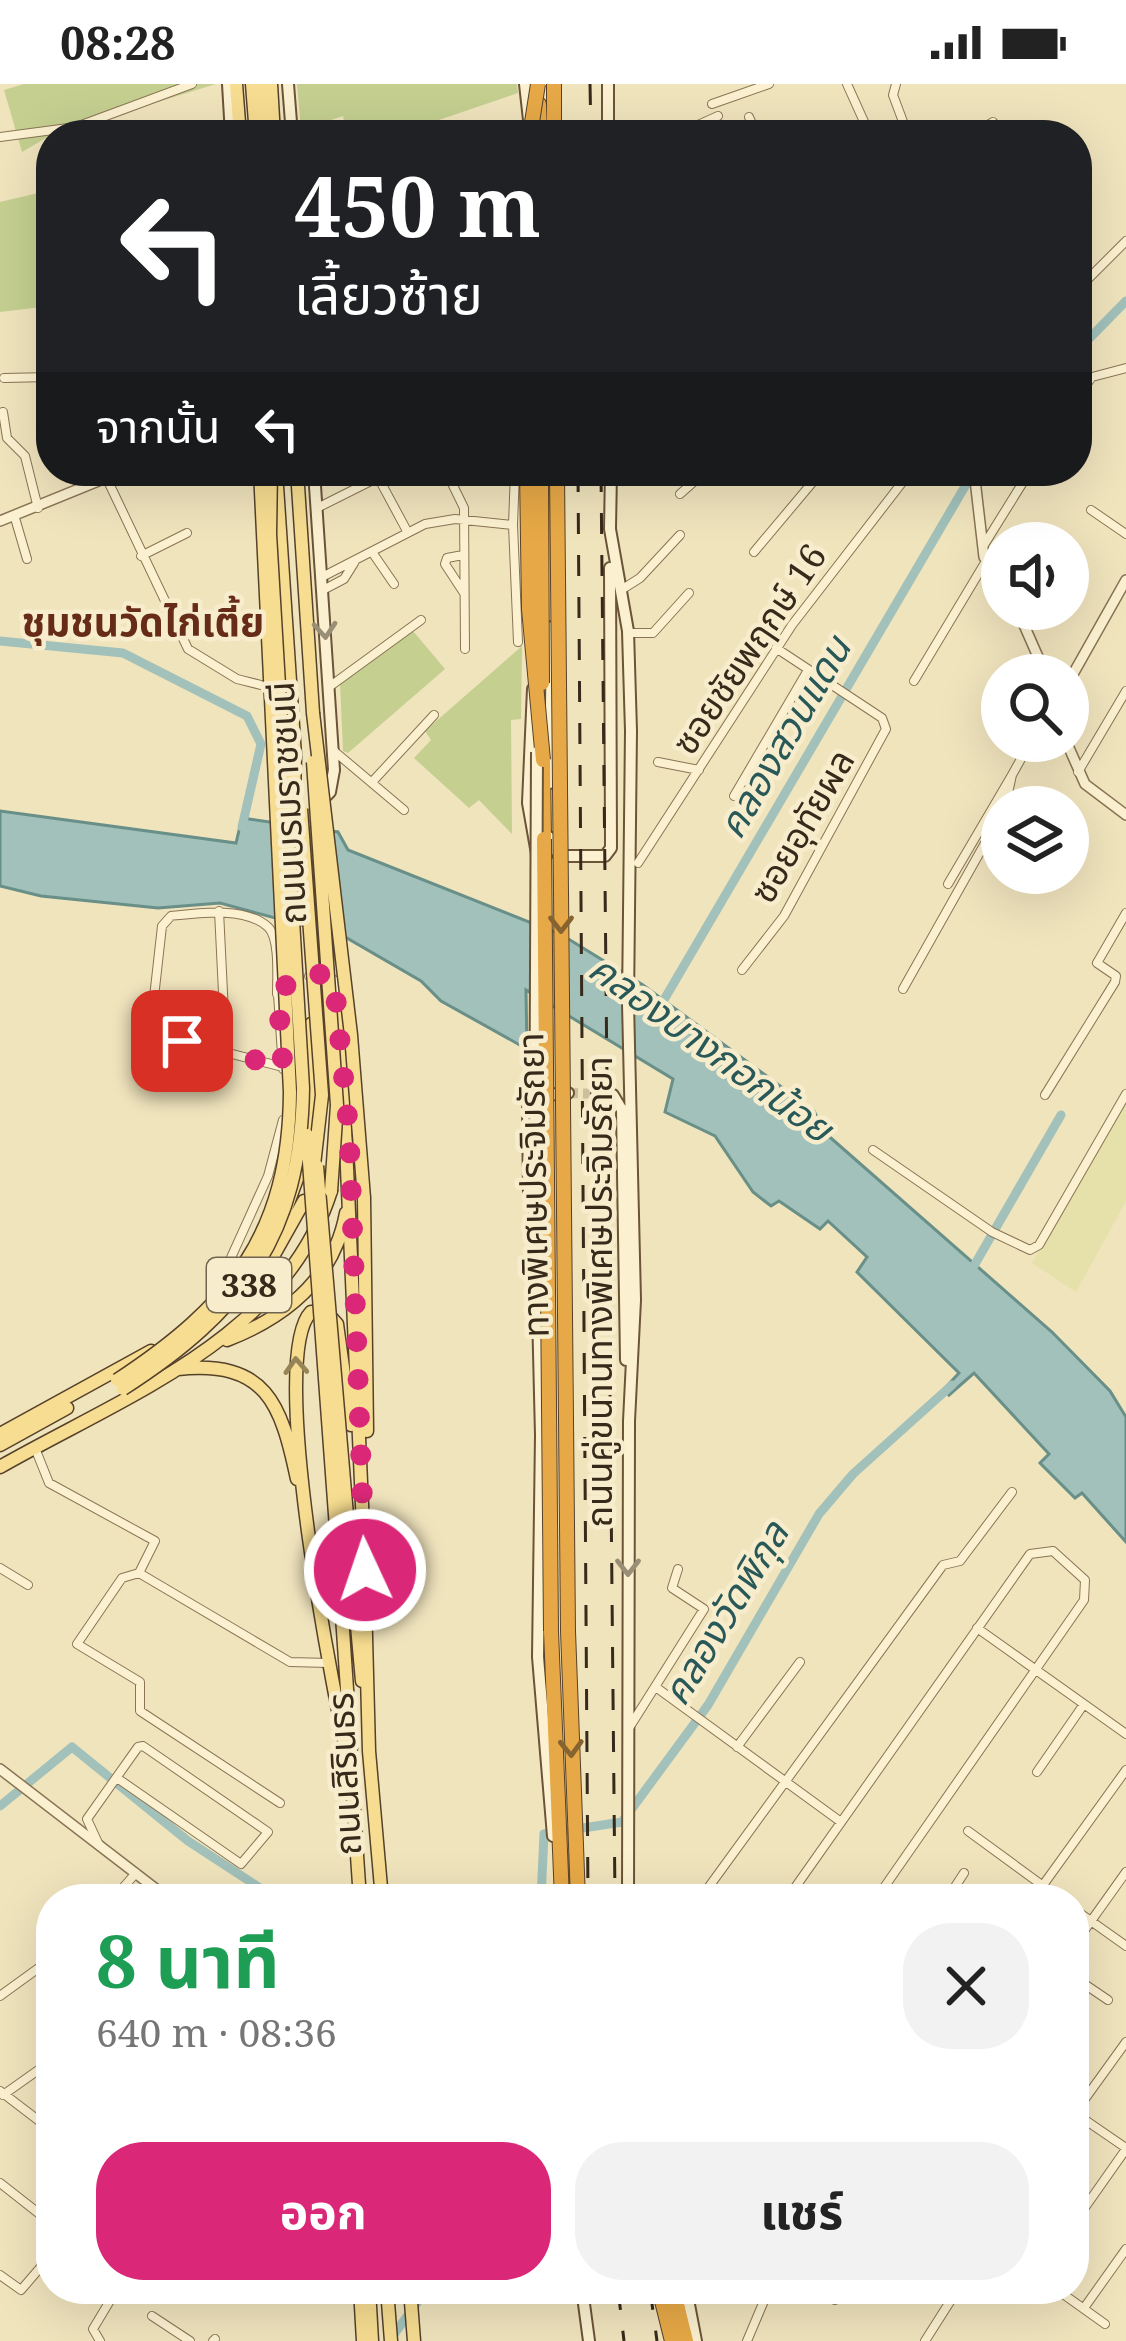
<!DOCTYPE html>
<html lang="th">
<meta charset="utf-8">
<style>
:root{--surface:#fff;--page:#f2f2f2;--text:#222;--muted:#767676;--accent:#db2777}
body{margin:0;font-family:"Noto Serif","Noto Sans Thai",serif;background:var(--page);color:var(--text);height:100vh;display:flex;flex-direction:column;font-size:45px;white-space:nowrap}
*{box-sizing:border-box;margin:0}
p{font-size:39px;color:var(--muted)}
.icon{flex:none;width:66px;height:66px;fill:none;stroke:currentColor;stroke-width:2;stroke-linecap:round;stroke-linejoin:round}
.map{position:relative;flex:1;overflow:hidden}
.drawer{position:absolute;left:36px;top:1800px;width:1053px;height:420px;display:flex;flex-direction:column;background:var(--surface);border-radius:48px;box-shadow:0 12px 48px #0002}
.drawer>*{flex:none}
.guide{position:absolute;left:36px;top:36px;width:1056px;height:366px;border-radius:48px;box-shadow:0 12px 48px #0002;background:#202124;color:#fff;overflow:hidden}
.buttons{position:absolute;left:981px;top:438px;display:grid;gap:24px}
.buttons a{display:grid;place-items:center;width:108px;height:108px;border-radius:50%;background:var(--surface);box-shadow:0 12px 48px #0002;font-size:60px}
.pin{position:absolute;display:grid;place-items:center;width:102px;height:102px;color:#fff;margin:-51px;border-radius:24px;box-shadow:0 6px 18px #0006}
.me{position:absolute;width:132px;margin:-66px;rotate:357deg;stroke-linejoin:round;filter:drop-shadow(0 0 9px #0008)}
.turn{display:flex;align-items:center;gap:42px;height:252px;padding:0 60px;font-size:54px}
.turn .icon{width:156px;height:156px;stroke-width:2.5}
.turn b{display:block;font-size:84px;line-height:102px}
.then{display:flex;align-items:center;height:114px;padding:0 60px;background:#0003;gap:24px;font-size:45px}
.round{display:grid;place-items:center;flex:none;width:126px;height:126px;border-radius:48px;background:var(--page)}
.head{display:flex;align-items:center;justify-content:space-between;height:204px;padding:0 60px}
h1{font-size:72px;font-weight:700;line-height:90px;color:#1e9e55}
.primary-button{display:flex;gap:24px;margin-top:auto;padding:24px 60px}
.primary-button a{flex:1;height:138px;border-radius:48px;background:var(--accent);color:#fff;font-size:48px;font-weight:700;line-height:138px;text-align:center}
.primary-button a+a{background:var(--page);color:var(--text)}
.status{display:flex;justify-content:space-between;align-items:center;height:84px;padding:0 60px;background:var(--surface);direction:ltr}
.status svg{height:33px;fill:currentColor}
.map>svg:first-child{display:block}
.farmland{fill:#e6e0aa}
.green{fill:#c4cf90}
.water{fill:#a1c1ba;stroke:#688f88;stroke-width:3}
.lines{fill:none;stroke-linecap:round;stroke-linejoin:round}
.canal{stroke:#a1c1ba;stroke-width:9}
.secondary-tunnel{stroke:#cbbf9d;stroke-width:10;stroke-dasharray:10 5;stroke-linecap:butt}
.minor-casing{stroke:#897455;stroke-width:10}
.tertiary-casing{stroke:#897455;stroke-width:12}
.secondary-casing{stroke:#6b5438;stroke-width:14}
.primary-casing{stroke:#56412a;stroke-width:15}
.motorway-casing{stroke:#56412a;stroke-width:16}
.minor{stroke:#fbf1d0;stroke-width:8}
.tertiary{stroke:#fbf1d0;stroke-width:9}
.secondary{stroke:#fbf1d0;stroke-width:10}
.primary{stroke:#f7dd91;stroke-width:12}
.motorway{stroke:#e7a947;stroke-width:14}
.rail{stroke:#372a1b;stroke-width:3;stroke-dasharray:21 21;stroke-linecap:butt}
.secondary-bridge-casing{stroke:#6b5438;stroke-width:14;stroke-linecap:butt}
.primary-bridge-casing{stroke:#56412a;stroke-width:15;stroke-linecap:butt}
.motorway-bridge-casing{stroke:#56412a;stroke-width:16;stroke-linecap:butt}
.secondary-bridge{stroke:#fbf1d0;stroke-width:10}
.primary-bridge{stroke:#f7dd91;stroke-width:12}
.motorway-bridge{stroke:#e7a947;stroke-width:14}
.oneway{stroke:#998e76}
.oneway2{stroke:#86632f}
.oneway3{stroke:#978456}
.route{stroke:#db2777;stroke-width:21;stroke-dasharray:0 37.8}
.labels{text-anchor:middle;stroke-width:9;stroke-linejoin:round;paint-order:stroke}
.shield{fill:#f7edcd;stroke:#716450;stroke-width:3}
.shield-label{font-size:33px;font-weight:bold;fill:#372a1b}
.street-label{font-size:36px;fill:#372a1b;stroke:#f7edcd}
.neighbourhood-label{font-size:39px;font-weight:bold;fill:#672c18;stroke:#f7edcd}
.water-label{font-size:39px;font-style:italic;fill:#295858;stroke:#f7edcd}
</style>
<div class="status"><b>08:28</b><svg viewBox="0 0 49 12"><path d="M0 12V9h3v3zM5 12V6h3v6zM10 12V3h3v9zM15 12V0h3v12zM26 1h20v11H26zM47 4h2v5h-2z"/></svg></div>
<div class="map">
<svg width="1126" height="2257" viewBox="0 0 1126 2257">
<rect width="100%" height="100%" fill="#f0e4bd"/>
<path class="farmland" d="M1126,1017v100l-50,91 -44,-29z"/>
<path class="green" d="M24,0h192l-165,51 -29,17 -18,-62z
M297,0h220l1,9 -123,42h-48l-4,-19 -42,14z
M51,106v116l-51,6v-110z
M413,547l32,38 -97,84 -5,-2 -3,-68z
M522,562l-1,73 -10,1 1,114 -33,-34 -10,8 -55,-50 17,-18 -6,-9z"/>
<path class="water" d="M0,727l236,32 6,-25 96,14 10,18 214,85 81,50 171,126 10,21 228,200 58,59 16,26v125l-44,-49 -7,5 -35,-35 9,-9 -75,-81 -25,22 -5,-6 15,-16 -102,-101 10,-15 -39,-36 -8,8 -41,-28 -8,5 -18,-14 -38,-56 -50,-24 8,-33 -147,-89 1,59 -86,-48 -20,-20 -76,-44 -125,-34 -62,5 -117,-12 -41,-10z"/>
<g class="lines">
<path class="canal" d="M1077,267l49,-50
M0,557l123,12 124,63 14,28 -19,83
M658,926l316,-539
M971,1187l90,-156
M0,1722l72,-59 116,94 89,58
M541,1815l3,-65 78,-12 86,-117 111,-191 34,-40 99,-89
M392,2253l35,-48"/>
<path class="secondary-tunnel" d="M568,1009l29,1"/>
<defs>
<path id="minor" d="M847,0l23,51
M896,0l-3,11 15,40
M712,20l57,-20
M749,33l8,18
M808,42l5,9
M676,51l42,-19
M972,51l21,-13
M0,53l76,-10 116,-43
M1077,206l49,-49
M4,294l47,-1
M1077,313l15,-20 34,-9
M3,328l4,26 18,18 13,52
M446,387l18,37 1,141
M107,395l81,170 49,30 28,7
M379,395l28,52
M680,410l26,-23
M317,424l74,-37
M1091,426l35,24
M15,434l12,41
M513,441l2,-54
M984,461l46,-74
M372,468l22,32
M754,468l68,-81
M463,471l-16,3 -2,6 19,29
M141,472l46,-23
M322,493l103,-53 30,-5 58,6 5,117
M323,506l21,-11 10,-16
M621,506l19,-12 40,-43
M628,549h25l36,-40
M914,597l72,-120
M329,603l92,-67
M334,667l70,59
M658,678l41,8
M1078,688l48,-81
M373,697l61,-66
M734,712l74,-126
M1005,723l7,-32 19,-34
M638,779l154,-238 119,-154
M948,800l64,-109
M219,827l7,143
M742,886l42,-54 102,-187 -4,-11 -106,-70
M309,892l25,4 6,30
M903,905l99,-176
M277,910c0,-16 3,-56 -9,-67 -23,-21 -70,-14 -97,-11l-9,10 -12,107 133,34
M278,910l5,75
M1045,1011l70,-113 1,-6 -19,-13 29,-50
M873,1066l119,82 38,18 9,-5 87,-151
M215,1209l53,-117 15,-56
M35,1364l14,35 106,58 -16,32 -17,5 -45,66 63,38v29l140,92
M0,1484l28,17
M139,1489l151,89 39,1
M977,1544l149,106
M657,1604l184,134
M629,1644l75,-119 -32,-21 6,-19
M737,1663l63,-85
M1037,1688l47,-68
M968,1747l93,68
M99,1761l-12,-26 51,-72 5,-1 125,86 -27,32 -124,-86
M113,1815l23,-26
M700,1815l243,-334 17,-4 52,-69
M787,1815l243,-345 23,-3 32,29 -1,20 -208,299
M947,1815l17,-26
M1033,1815l93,-129
M1074,1825l52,37
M1074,1861l52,-73
M1074,1893l34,23
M0,1912l51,-37
M1074,1960l6,4
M0,2007l51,39
M3,2011l48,-34
M1075,2029l51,35
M1074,2030l52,-72
M0,2099l51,40
M1074,2139l52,-74
M0,2191l21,15 30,-35
M813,2205l22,11
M1056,2205l49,35
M1084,2224l42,-59
M152,2232l38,25
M100,2257l-7,-12 24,-40
M213,2257l2,-2
M747,2257l22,-52
M925,2257l33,-52"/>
<path id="tertiary" d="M974,387l10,86 18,30
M0,437l123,-50
M1017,525l29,66
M1068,599l58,-103
M1066,657l19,43 41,31
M0,1685l169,130"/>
<path id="secondary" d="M228,0l3,51
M288,0l4,51
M525,0l4,36
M608,0v51
M314,387l20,299 -4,22 -11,11
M611,387l-1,58 18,102 3,100 -3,272 7,297 -6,121 -1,478
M533,605l-5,114 9,51
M550,699l2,-156
M549,753l10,19h46l6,-8 -1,-280
M597,1010l16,1 9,15 4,250
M535,1102l6,249 -3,222 15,179
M529,1109l-1,-85 9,-12 31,-3
M582,2205l7,52
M686,2205l10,52"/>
<path id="primary" d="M236,0l4,51
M252,0l4,51
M262,0l4,51
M271,0l3,51
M276,387l19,285
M297,387l16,242
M326,919l14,8 23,516
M364,1114l3,233
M286,1125l24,-66 1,-119
M243,1206l29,-32 32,-57
M227,1256c59,-23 107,-62 119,-127
M178,1285c88,-9 103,34 119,110
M351,1341l-14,-101 -10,-11 -16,-1c-45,45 24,389 40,460
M0,1350l151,-83
M0,1361l67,-37
M0,1383c124,-71 284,-128 331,-276
M363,1439l6,228 13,148
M348,1443l14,154
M336,1444l15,220
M351,1684l9,131
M360,2205l3,52
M369,2205l3,52
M387,2205l4,52
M410,2205l4,52"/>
<path id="motorway" d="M554,0v51
M539,20l1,31
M543,676l1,79
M551,1547l11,268
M568,1547l10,268
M659,2205l13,52
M673,2205l13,52"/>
</defs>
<use href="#minor" class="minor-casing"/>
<use href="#tertiary" class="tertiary-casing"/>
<use href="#secondary" class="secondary-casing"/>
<use href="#primary" class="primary-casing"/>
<use href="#motorway" class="motorway-casing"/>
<use href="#minor" class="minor"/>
<use href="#tertiary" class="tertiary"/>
<use href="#secondary" class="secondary"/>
<use href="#primary" class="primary"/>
<use href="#motorway" class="motorway"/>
<path class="rail" d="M590,0l1,51
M578,387l10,1428
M601,387l14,1428
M618,2205l6,52
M650,2205l7,52"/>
<defs>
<path id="secondary-bridge" d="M535,1102l2,-434"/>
<path id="primary-bridge" d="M313,629l38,322 13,163
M313,678l24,343 -6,86
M301,725l21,286 -8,70
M293,749l2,-77
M307,1051l29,393
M317,1082l31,361
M117,1296c114,-75 172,-146 173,-288l-30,-621
M123,1305c120,-77 178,-154 180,-301l-33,-554 1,-63"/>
<path id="motorway-bridge" d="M530,51l8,-51
M527,387l2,138 14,151
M541,387l1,212
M557,387l11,1160
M544,755l7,792"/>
</defs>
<use href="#secondary-bridge" class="secondary-bridge-casing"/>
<use href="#primary-bridge" class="primary-bridge-casing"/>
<use href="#motorway-bridge" class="motorway-bridge-casing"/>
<use href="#secondary-bridge" class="secondary-bridge"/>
<use href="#primary-bridge" class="primary-bridge"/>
<use href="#motorway-bridge" class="motorway-bridge"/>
</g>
<defs><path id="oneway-chevron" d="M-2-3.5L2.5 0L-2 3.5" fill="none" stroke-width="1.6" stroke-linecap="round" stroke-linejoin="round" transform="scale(3)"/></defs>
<g class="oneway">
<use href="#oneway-chevron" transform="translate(325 546) rotate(86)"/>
<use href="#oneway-chevron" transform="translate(628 1483) rotate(90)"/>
</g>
<g class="oneway2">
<use href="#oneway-chevron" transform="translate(561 840) rotate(90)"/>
<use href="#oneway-chevron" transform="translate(571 1664) rotate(88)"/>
</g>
<use class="oneway3" href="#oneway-chevron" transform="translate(296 1282) rotate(-93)"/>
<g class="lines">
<path class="route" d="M182,957l101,26 -5,-73 16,-17 27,-3 13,6 15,152 16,438"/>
</g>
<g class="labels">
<rect class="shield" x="207" y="1174" width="84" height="54" rx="9"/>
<g class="shield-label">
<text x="249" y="1213">338</text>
</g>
<g class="street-label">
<text transform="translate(749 565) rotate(-56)" y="13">ซอยชัยพฤกษ์ 16</text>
<text transform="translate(287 719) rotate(-93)" y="13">ถนนบรมราชชนนี</text>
<text transform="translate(802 742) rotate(-60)" y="13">ซอยอุทัยผล</text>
<text transform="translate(533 1101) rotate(-91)" y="13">ทางพิเศษประจิมรัถยา</text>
<text transform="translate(599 1208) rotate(-90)" y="13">ถนนคู่ขนานทางพิเศษประจิมรัถยา</text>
<text transform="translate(344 1690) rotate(-93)" y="13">ถนนสิรินธร</text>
</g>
<g class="neighbourhood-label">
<text x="143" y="552">ชุมชนวัดไก่เตี้ย</text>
</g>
<g class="water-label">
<text transform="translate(784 653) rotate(-60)" y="14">คลองสวนแดน</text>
<text transform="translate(711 964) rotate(36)" y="14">คลองบางกอกน้อย</text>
<text transform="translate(725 1529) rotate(-59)" y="14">คลองวัดพิกุล</text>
</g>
</g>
</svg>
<div class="buttons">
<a><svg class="icon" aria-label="sound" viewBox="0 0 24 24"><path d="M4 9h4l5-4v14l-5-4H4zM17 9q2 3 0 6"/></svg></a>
<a><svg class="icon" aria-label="search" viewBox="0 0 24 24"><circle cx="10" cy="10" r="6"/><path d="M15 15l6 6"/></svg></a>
<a><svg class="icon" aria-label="layers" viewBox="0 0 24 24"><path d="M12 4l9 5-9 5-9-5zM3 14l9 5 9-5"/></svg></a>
</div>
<div class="pin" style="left:182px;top:957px;background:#d93025"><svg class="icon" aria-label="arrive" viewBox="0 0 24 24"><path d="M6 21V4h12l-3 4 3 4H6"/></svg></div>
<svg class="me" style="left:365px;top:1486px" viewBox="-20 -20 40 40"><circle r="17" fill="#db2777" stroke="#fff" stroke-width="3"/><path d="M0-11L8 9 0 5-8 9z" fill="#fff"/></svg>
<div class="guide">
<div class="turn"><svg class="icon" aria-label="left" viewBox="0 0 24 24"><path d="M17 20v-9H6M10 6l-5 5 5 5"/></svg><div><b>450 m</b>เลี้ยวซ้าย</div></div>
<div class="then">จากนั้น<svg class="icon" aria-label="left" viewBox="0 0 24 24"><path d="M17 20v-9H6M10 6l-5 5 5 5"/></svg></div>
</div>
<section class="drawer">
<div class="head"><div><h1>8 นาที</h1><p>640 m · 08:36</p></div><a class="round"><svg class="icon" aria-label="close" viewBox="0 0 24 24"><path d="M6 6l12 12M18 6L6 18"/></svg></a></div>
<div class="primary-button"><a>ออก</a><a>แชร์</a></div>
</section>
</div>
